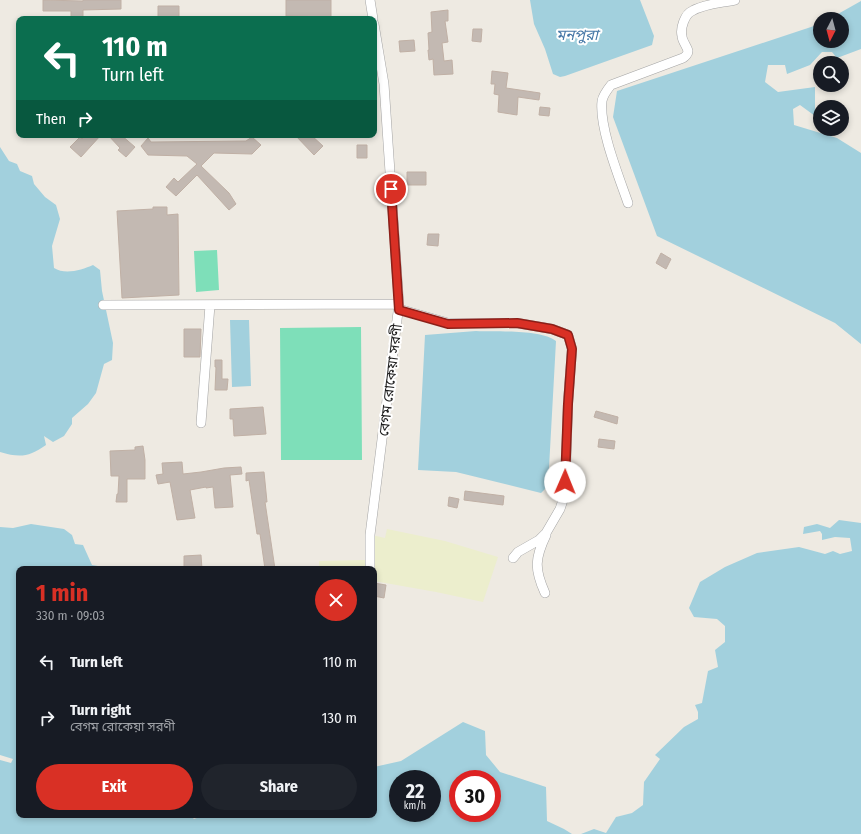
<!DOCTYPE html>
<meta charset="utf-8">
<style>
:root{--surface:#171b24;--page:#20242c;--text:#f1f3f6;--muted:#9ea1a6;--accent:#d93025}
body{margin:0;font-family:"Fira Sans Condensed","Noto Sans Bengali",sans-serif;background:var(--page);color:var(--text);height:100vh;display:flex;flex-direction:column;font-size:15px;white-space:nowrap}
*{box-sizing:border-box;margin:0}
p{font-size:13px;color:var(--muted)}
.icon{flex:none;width:22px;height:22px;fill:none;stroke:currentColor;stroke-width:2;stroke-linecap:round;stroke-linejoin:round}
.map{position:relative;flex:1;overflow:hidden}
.details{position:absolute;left:16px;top:566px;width:361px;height:252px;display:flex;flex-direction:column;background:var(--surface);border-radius:8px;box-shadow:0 2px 6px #0003}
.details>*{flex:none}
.top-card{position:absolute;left:16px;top:16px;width:361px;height:122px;border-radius:8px;box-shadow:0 2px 6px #0003;background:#0b6e4f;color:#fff;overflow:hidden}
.needle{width:26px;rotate:186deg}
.buttons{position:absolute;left:813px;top:12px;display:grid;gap:8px}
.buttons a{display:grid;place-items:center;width:36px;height:36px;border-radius:50%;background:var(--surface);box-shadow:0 2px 6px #0003;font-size:20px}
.speed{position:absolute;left:389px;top:770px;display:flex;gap:8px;font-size:20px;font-weight:700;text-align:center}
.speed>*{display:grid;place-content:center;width:52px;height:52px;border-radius:50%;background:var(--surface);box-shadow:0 2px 6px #0003;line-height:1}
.speed small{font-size:10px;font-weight:400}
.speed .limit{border:6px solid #d22;background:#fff;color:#111}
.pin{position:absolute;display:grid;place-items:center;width:34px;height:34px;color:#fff;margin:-17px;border:2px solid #fff;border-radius:50%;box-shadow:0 1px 4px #0007}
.me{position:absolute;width:44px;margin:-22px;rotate:1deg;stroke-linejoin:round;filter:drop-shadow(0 0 3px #0008)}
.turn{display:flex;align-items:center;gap:14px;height:84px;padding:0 20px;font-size:18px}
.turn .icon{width:52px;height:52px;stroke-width:2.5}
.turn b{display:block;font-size:28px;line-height:34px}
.then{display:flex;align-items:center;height:38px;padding:0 20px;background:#0003;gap:8px;font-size:15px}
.round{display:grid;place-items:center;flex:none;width:42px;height:42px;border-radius:21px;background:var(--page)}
.headline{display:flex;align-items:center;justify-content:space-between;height:68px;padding:0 20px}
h1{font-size:24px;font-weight:700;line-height:30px;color:var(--accent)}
.primary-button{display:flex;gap:8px;margin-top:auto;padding:8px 20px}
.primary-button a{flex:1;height:46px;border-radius:24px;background:var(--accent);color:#fff;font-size:16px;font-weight:700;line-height:46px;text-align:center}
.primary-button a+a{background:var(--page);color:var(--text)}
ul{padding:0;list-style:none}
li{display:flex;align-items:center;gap:12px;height:56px;padding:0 20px}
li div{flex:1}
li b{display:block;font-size:15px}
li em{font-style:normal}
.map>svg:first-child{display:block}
.farmland{fill:#eceecd}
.pitch{fill:#7edfb9}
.water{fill:#a2d0dd;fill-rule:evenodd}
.building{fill:#c3b9b2;stroke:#c0b0a5}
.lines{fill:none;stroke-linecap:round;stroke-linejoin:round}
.minor-casing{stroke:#a4a4a4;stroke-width:10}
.minor{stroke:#fff;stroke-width:9}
.route-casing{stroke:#8d1f18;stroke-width:10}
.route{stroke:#d93025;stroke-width:7}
.labels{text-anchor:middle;stroke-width:4;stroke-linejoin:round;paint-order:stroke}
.street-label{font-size:14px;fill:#1d1d1d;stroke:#fff}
.water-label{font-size:15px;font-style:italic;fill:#4577a6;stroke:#fff}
</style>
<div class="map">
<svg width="861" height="834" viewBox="0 0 861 834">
<rect width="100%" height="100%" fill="#eeeae2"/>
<path class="farmland" d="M387,529l58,12 53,16 -15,45 -47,-10 -62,-11 -2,-46 13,3z
M366,560v9h-47v-8z"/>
<path class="pitch" d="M217,250l2,40 -23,2 -2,-41z
M361,327l1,133h-81l-1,-132z"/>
<path class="water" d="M530,0h110l14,36 -2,9 -87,31 -5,1 -7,-3 -8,-25 -11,-25z
M861,1v48l-24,9 -5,-6h-10l-12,13 -23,9 -2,-9h-17l-3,17 13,10 37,-5v29l-15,-11 -7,4 1,16 43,13 24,15v191l-26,-21 -178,-87 -44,-119 4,-26 203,-67v17h22v-22h-13z
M0,147l9,14 8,3 3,7 12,5 2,8 11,13 11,8 4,14 -8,27 2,22c11,7 28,2 39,-3l7,5 2,21 11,52 -1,17 -8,4 -8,29 -8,11 -16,14v6l-8,12 -11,6 -9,-6 2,9c-17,12 -26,13 -46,7z
M230,320h19l2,66 -19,1z
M476,331c20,1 65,-2 80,10l-8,145 -7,7 -85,-21 -38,-2 7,-135z
M839,520l22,3v311h-280l13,-5 12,4 10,-16 16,-4 11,-8 1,-23 16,-23 -5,-4 29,-28 14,-8v-7l-3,-7 7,-2 6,-32 10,-4 -3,-17 10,-8v-16l-8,-7 -23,-2 -5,-9 11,-26 25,-15 32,-14 42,-6 26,7 8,-3 7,3 12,-3 -2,-13 -15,-1 -13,3v-6l-2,-3 -17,3 1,-7 13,-3 13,4z
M31,524l33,5 8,6 3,9 8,1 9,20 12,2 -1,2h-84v246h171l4,4 11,-4h169v-48l27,-6 62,-39 22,9 1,24 14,17 46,15 1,34 17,8 8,5h-572v-74l11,3 2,-4 -13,-4v-228l13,1zM398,779h34v34h-34zM458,779h34v34h-34z"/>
<path class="building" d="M43,0l40,1v-1h38v9l-38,1v7h-12v-6h-28z
M286,0h45v17l-45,-1z
M158,6h21v13h-21z
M448,10v11h-3l3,21 -6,1 2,18 8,-1 1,14 -19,1 -1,-16 -4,1 -1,-10h1l-1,-17 4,-1 -1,-20z
M473,29h9l-1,13 -9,-1z
M414,40l1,11 -15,1 -1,-11z
M492,71l16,2 -2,15 34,5 -1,7 -21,-3 -1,18 -19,-3 1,-17 -5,-1 1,-10h-4z
M540,107l10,1 -1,8 -10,-1z
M86,135h15l-20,22 -11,-10 10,-10 2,2z
M108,135h13l14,12 -9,10 -8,-7 2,-2z
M295,135h16l12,11 -9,9z
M252,137l9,8 -9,9 -38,-1 -13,13 28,27 7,11 -7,6 -32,-35 -21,21 -10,-9 8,-9 4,4 19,-18 -10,-8 -39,-1 -7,-9 7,-8 3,4 95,-1z
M357,145h10v13h-10z
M407,172h19v13h-19z
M153,207h14v8l11,-1 1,81 -57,3 -5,-87 36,-2z
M428,234h11l-1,12 -11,-1z
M661,253l10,6 -5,10 -10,-6z
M184,329h17l-1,28h-16z
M215,360h7v19h6l-1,11h-12l1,-23h-1z
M263,407l3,27 -32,2 -1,-17h-3v-10z
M596,411l22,6 -1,7 -23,-7z
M599,439l16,2 -1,8 -16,-2z
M143,446l2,14v19h-18v23h-11l1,-8h1l1,-18h-8l-1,-25 25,-1v-3z
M182,462l1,12 18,-2 23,-4 17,-1 1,7 -12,1 3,32 -18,1 -2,-21 -7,1v-1l-16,3 5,28 -18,2 -7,-38 -12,2 -2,-9 7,-1 -1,-11z
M264,472l3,30h-2l10,67h-10l-5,-35h-3l-8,-54 -3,1v-8z
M465,491l39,5 -1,9 -39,-5z
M449,497l10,2 -2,9 -9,-2z
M201,555l1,14h-18v-13z
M374,583l12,2 -2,13 -10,-2z"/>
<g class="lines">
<defs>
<path id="minor" d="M370,0l3,19
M628,203c-9,-26 -29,-75 -26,-102 1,-6 5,-11 9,-16l72,-27c2,-1 5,-4 5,-7 -1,-5 -6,-10 -6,-15 -2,-8 3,-22 10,-25 12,-7 29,-8 43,-11
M103,305l296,-1
M399,309l49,14h69l35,6 16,6 4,14 -4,54 -3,91 -5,15 -14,24 -7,7 -21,12 -5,6
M201,423l9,-118
M370,569v-34l29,-231 -15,-220 -10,-60
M545,593c-11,-24 -10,-35 1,-58"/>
</defs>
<use href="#minor" class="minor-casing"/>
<use href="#minor" class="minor"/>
</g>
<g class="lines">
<defs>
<path id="route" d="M391,189l8,121 49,14 69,-1 35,6 16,6 4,14 -4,55 -3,78"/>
</defs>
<use href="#route" class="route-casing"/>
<use href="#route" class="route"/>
</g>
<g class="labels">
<g class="street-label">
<text transform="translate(390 380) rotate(-83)" y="5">বেগম রোকেয়া সরণী</text>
</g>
<g class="water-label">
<text x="577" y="40">মনপুরা</text>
</g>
</g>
</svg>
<div class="buttons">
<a><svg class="needle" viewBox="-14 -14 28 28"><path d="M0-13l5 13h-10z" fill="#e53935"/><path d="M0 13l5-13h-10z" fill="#9ea1a6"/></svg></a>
<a><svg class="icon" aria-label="search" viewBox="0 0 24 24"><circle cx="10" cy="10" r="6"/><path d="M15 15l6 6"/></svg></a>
<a><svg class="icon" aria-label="layers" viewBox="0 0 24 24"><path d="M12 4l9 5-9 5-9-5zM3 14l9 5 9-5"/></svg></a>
</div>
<div class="speed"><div>22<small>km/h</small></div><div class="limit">30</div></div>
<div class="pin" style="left:391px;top:189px;background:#d93025"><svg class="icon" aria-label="arrive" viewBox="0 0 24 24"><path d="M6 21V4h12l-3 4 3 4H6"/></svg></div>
<svg class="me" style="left:565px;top:482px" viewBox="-20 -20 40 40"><circle r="19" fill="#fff"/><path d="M0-13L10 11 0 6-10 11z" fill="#d93025"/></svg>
<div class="top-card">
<div class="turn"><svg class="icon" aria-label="left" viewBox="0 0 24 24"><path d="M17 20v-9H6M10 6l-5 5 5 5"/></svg><div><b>110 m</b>Turn left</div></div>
<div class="then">Then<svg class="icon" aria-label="right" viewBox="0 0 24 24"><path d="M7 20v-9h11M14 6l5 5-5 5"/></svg></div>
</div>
<section class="details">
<div class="headline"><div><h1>1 min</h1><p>330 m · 09:03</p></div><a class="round" style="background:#d93025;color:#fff"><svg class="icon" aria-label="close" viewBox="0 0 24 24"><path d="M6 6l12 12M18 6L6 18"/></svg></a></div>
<ul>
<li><svg class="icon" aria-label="left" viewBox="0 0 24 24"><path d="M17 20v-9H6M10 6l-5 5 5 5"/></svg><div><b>Turn left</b></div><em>110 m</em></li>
<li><svg class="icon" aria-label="right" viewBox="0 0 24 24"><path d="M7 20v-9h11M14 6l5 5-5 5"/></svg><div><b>Turn right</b><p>বেগম রোকেয়া সরণী</p></div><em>130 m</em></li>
</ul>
<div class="primary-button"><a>Exit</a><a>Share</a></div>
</section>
</div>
